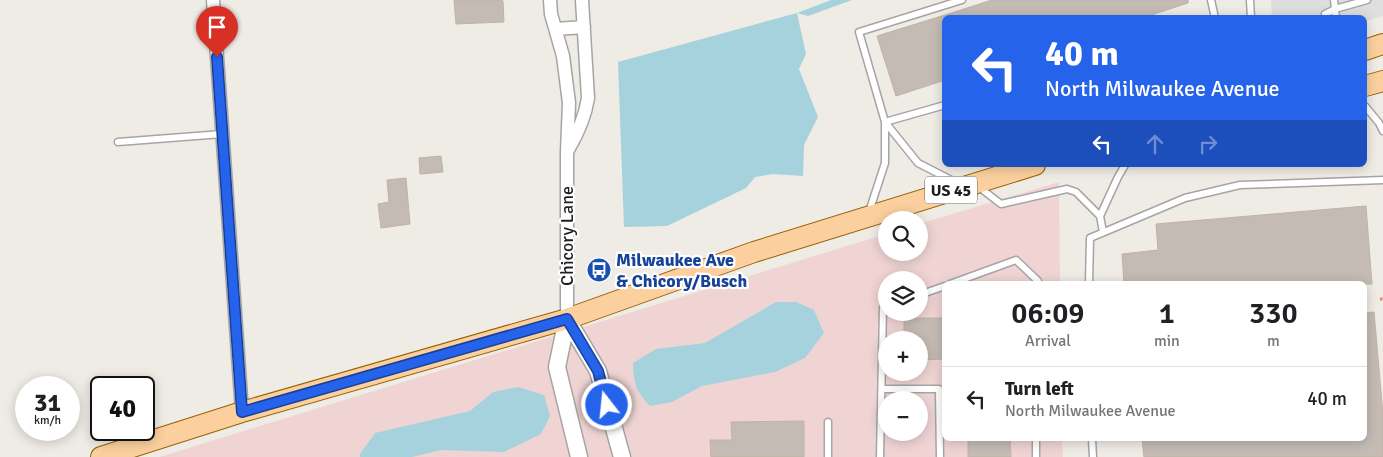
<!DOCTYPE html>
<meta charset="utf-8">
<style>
:root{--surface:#fff;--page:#f2f2f2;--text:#202124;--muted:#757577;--line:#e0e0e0}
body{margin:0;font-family:Signika,sans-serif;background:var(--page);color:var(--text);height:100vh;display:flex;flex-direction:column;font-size:19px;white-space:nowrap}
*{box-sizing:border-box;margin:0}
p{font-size:16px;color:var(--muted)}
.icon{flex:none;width:28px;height:28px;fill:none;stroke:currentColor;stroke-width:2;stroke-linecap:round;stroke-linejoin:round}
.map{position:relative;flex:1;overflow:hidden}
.panel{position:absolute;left:942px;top:281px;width:425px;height:160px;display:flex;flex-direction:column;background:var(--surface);border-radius:8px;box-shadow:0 2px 12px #0003}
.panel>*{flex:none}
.top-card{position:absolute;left:942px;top:15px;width:425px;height:152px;border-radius:8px;box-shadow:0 2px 12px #0003;background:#2563eb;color:#fff;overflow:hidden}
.controls{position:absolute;left:878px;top:211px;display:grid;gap:10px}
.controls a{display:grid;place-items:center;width:50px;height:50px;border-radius:50%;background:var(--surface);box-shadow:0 2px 12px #0003;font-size:25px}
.speed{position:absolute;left:15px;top:376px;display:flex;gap:10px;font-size:25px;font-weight:700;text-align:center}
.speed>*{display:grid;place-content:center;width:65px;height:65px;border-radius:50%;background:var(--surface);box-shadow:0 2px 12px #0003;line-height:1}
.speed small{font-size:12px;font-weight:400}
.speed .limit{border:2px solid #111;border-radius:8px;background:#fff;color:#111}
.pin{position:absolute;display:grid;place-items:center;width:42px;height:42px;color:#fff;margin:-51px -21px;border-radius:50% 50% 50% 0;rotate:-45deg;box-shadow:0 0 5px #0007}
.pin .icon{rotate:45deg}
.me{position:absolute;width:55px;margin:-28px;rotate:344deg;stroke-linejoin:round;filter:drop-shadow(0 0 4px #0008)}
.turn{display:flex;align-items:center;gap:18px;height:105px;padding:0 20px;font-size:22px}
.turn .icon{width:65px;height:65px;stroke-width:2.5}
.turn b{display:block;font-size:35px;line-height:42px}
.lanes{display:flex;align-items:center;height:48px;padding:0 20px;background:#0003;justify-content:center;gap:25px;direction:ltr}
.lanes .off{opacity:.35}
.eta{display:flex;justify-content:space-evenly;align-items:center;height:85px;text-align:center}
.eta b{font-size:30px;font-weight:600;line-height:35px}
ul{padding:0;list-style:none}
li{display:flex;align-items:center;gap:15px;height:65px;padding:0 20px;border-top:1px solid var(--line)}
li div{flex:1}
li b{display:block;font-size:19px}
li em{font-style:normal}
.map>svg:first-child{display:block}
.commercial{fill:#f0d4d4;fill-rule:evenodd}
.parking{fill:#dedede}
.water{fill:#a5d2dc}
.building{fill:#c4bbb4;stroke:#c1b2a7}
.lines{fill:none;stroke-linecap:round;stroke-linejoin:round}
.service-casing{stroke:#a5a5a5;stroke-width:9}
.minor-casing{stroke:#a5a5a5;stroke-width:15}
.tertiary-casing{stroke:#a5a5a5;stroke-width:19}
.primary-casing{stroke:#976101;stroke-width:22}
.path{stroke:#f8776c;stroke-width:3;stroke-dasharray:2.5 2.5;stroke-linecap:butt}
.service{stroke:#fff;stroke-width:6}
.minor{stroke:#fff;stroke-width:12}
.tertiary{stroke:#fff;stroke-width:16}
.primary{stroke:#fbd09e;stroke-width:20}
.route-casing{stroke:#184099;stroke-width:12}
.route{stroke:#2563eb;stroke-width:9}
.labels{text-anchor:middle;stroke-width:4.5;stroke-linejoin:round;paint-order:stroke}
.shield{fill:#fff;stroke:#626262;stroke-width:1}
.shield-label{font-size:16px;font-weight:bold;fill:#1e1e1e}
.street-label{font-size:18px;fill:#1e1e1e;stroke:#fff}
.transit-label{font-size:18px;font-weight:bold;fill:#164399;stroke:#fff;text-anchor:start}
</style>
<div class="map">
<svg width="1383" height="457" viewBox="0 0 1383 457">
<rect width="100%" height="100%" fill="#efebe5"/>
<path class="commercial" d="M1059,182l1,102h-115v155h117l1,18h-904l727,-223v18h33v-28zM886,280h33v32h-33zM886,340h33v32h-33zM886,400h33v32h-33z"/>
<path class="parking" d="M1271,0h112v16l-18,5v-3l-93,-1z"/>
<path class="water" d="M831,0h21l-44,16 -11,-3 9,41 -7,15 19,48 -14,28 -1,31 -30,-2 -18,3 -9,11 -79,38 -43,1 -6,-165 179,-49z
M776,302h20l18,8 10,23 -19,25 -30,14 -73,14 -30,16 -22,4c-15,-16 -16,-22 -17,-43l23,-14 49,-6z
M518,387l26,8 6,21 -9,18 -37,18 -63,-2 -29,7h-52v-3l15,-21 95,-22 23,-19z"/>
<path class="building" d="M454,0h47l2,1 1,21 -48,2z
M992,0h196v3l-46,15h-196l-1,-3z
M945,15v65l-49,16 -19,-60z
M441,156l2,16 -23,2 -1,-16z
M406,178l4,46 -29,4 -3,-24 11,-2 -2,-22z
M1366,206l6,78h-248l-2,-30 36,-4 -2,-26z
M1374,312l9,103v42h-239l-2,-18h223v-126z
M904,318h41v41l-26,1v-20h-15z
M804,421v36h-93l-1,-17h22l-1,-18z
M968,439h42l1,18h-43z"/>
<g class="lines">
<defs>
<path id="service" d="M1211,0l4,18
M1250,0l1,18
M1334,0l2,18
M1325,14l10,-5 32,-9
M1365,106l14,17 4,8
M885,122l33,41 39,20
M885,122l60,-17
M118,142l104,-8
M979,187l22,17 66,-15 9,3 24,24
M869,212l16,-49v-41l-26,-90 103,-32
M1103,232l-3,-16 18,-39 7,-12
M950,284l66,-24 22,21v3
M1089,284l1,-46 95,-40 55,-13 143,-5
M919,295l26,-9
M882,389h57l1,68
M828,422v35
M1092,439l1,18
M880,457l3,-149 3,-1
M1036,457v-18"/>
<path id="minor" d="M213,0l29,412
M550,0l1,14 12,42 6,47 -2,49v167
M556,29l28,-2
M568,150c10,-17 17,-32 20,-52l-6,-98"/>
<path id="tertiary" d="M567,319l31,52 24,86
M567,319l-10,48 22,90"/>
<path id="primary" d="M1365,50l18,-6
M1365,86l18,-5
M101,457l141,-45 325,-93 187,-67 281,-87"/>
</defs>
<use href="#service" class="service-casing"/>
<use href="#minor" class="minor-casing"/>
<use href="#tertiary" class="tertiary-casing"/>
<use href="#primary" class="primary-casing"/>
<path class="path" d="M1380,299h3"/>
<use href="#service" class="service"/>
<use href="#minor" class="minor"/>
<use href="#tertiary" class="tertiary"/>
<use href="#primary" class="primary"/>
</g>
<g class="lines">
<defs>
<path id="route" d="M217,57l25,355 325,-93 31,52 9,34"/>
</defs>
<use href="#route" class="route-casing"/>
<use href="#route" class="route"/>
</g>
<defs>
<symbol id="bus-disc" viewBox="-11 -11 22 22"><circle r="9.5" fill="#1a4fb4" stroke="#fff"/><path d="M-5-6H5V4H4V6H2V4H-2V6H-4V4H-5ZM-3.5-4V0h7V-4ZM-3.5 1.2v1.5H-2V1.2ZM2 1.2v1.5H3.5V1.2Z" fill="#fff"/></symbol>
</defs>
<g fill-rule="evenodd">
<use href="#bus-disc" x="585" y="256" width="28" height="28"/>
</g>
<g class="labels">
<rect class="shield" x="925" y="176.5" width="52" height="27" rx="4"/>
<g class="shield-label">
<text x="951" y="196">US 45</text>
</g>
<g class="street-label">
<text transform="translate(567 236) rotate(-90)" y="6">Chicory Lane</text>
</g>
<g class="transit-label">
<text x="616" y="266">Milwaukee Ave<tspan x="616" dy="21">&amp; Chicory/Busch</tspan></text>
</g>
</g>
</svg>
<div class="controls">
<a><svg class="icon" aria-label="search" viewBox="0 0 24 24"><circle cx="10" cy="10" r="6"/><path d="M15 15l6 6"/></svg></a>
<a><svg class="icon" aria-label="layers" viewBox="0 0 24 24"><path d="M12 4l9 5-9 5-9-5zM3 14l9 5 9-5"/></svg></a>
<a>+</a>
<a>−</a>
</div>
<div class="speed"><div>31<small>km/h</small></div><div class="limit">40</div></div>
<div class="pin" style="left:217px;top:57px;background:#d93025"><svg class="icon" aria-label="arrive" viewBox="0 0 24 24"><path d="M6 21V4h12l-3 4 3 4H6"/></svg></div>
<svg class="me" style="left:607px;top:405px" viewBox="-20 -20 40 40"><circle r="17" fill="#2563eb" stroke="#fff" stroke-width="3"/><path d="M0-11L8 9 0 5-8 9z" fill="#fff"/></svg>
<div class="top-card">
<div class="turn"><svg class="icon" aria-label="left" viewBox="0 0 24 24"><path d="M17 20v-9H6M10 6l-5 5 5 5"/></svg><div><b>40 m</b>North Milwaukee Avenue</div></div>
<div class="lanes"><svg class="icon" aria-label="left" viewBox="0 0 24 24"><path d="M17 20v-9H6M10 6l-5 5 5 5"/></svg><svg class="icon off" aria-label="ahead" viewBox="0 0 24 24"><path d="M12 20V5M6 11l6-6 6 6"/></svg><svg class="icon off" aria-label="right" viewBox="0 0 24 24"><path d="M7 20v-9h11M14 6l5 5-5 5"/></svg></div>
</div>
<section class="panel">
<div class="eta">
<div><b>06:09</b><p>Arrival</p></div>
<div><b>1</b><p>min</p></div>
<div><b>330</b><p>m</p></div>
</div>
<ul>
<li><svg class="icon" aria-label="left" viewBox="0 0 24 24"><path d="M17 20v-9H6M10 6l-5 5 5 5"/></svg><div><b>Turn left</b><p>North Milwaukee Avenue</p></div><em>40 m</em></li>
</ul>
</section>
</div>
